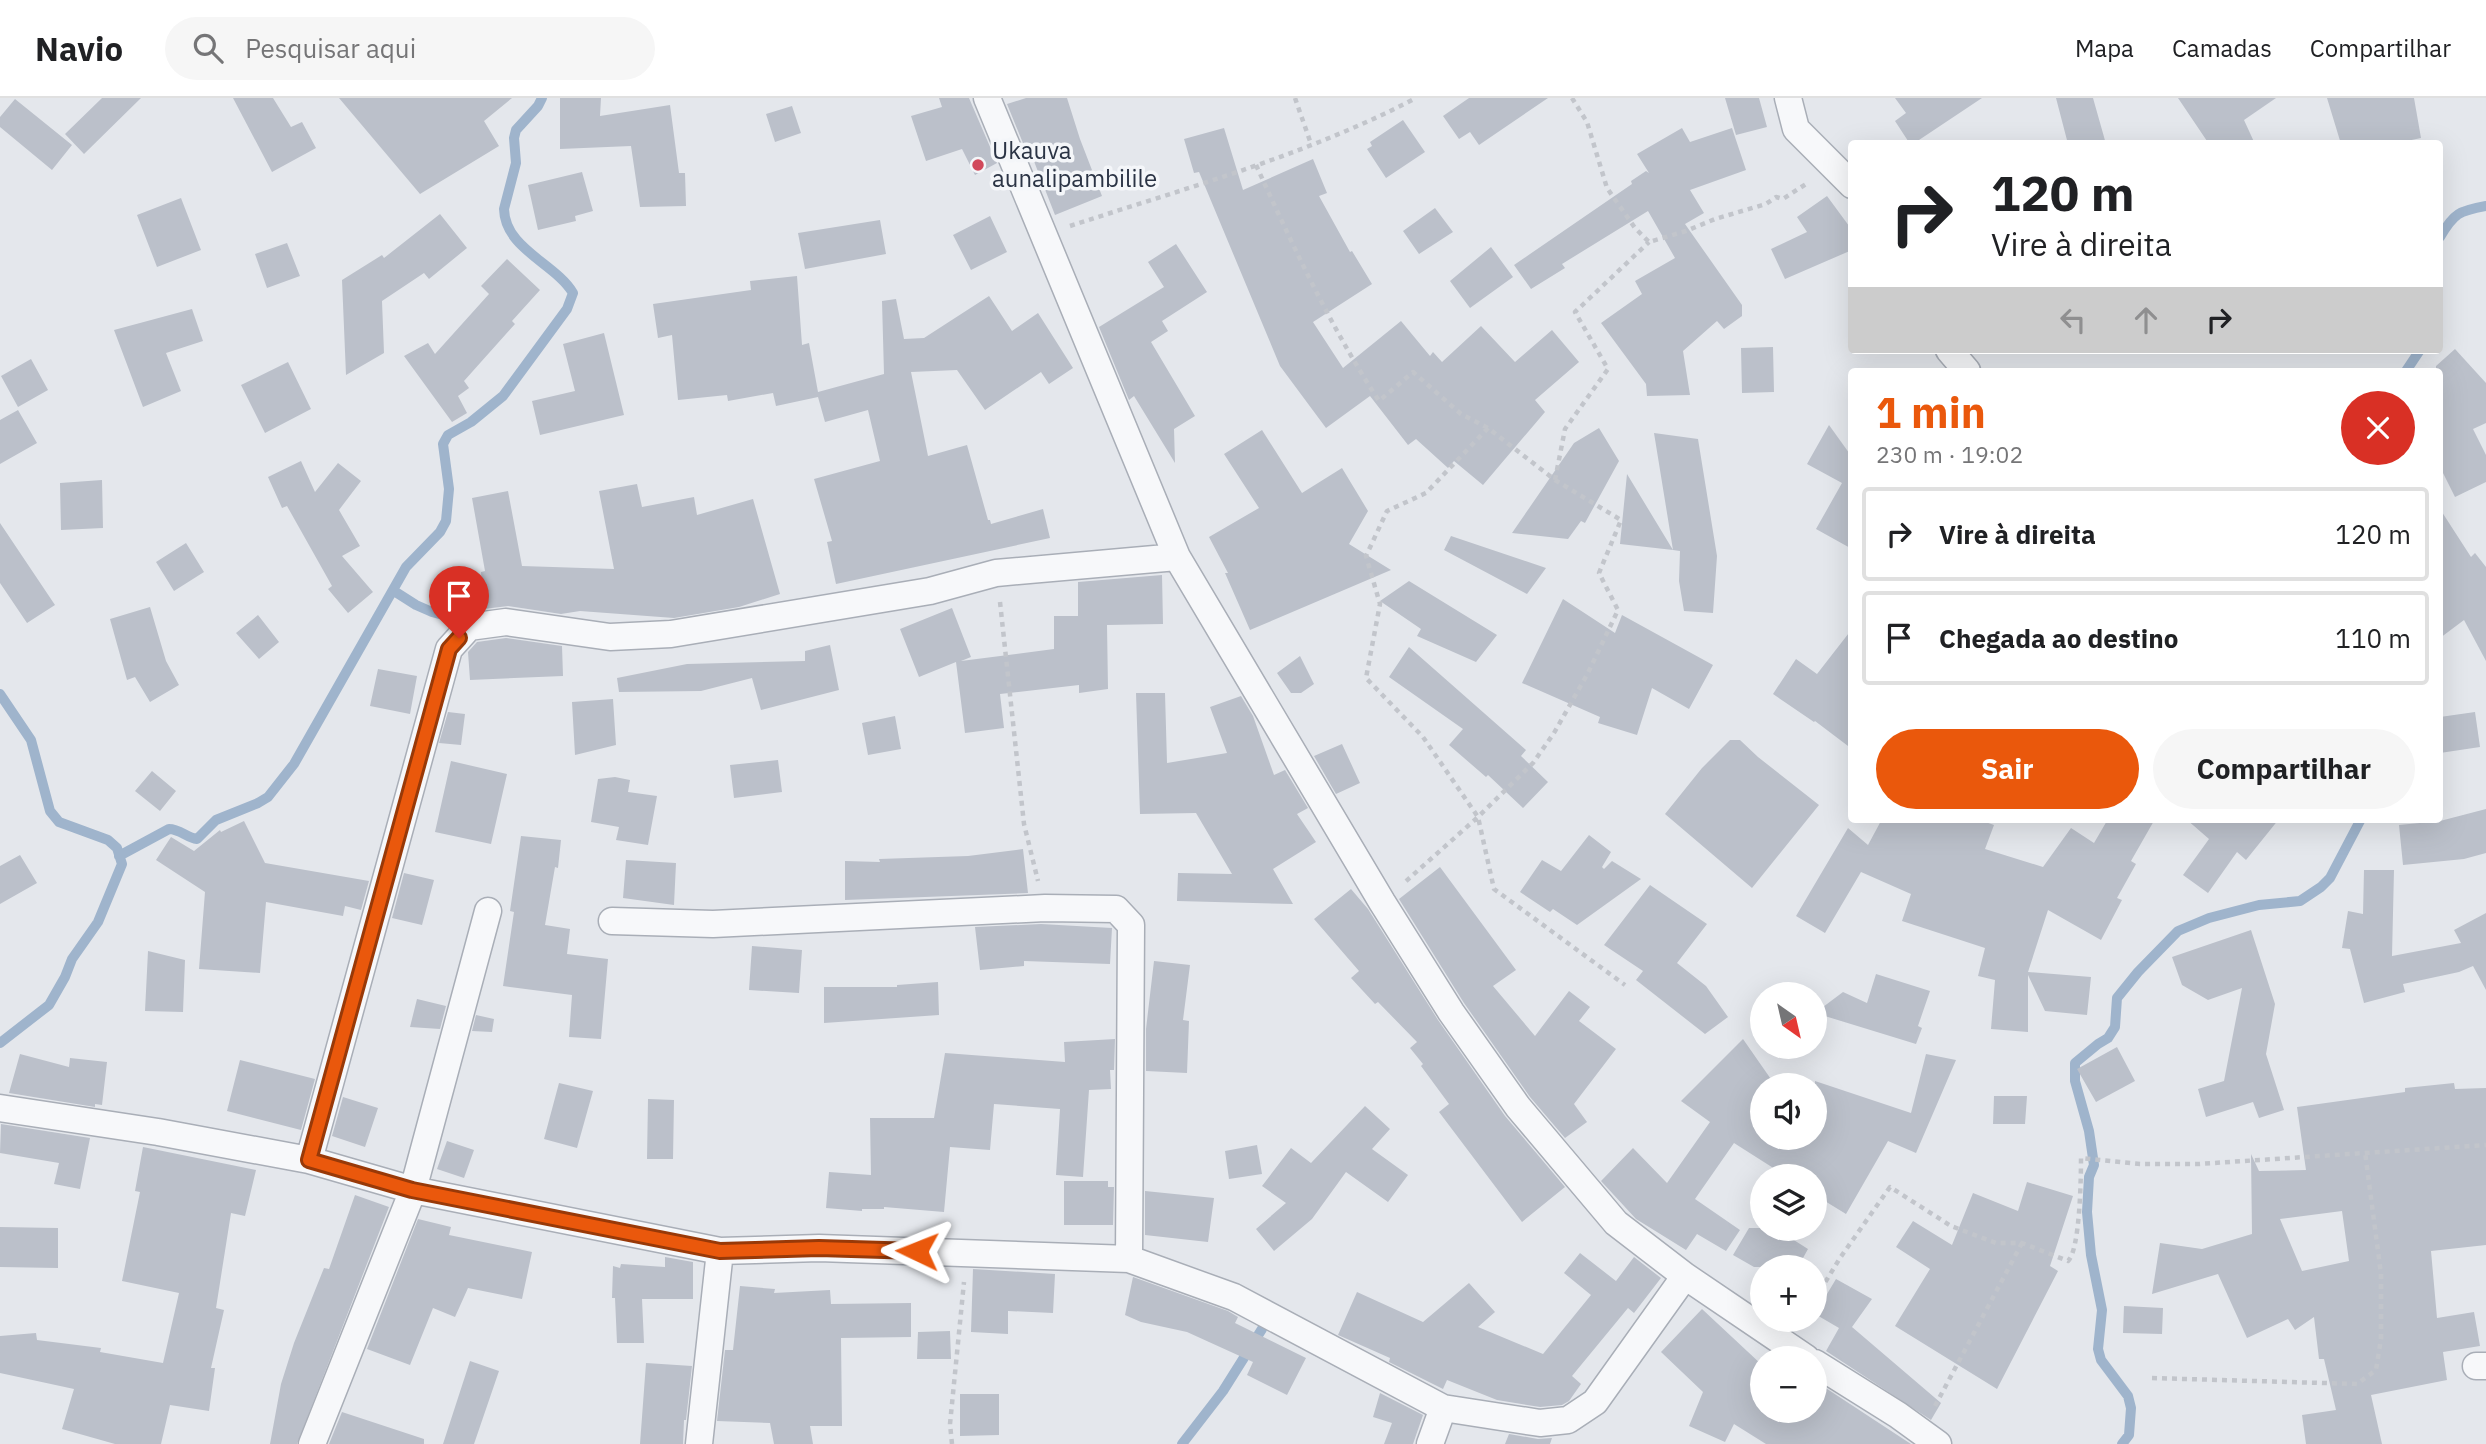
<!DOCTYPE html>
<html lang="pt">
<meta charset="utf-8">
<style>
:root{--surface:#fff;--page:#f6f6f6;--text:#202124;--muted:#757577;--line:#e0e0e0;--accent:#ea580c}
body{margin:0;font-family:"IBM Plex Sans",sans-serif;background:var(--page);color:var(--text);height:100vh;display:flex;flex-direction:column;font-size:26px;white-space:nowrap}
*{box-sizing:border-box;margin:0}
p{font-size:23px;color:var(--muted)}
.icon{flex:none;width:38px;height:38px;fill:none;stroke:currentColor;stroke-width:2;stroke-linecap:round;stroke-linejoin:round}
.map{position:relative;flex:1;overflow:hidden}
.drawer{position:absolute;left:1848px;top:270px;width:595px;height:455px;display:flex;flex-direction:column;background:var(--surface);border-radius:7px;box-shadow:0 7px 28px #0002}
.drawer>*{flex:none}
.hud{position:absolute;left:1848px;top:42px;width:595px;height:214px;border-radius:7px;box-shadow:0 7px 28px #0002;background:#fff;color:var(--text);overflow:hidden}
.needle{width:46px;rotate:146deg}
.buttons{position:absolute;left:1750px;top:884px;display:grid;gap:14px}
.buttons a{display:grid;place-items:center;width:77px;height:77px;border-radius:50%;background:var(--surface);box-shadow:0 7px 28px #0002;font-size:35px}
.pin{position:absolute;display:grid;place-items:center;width:60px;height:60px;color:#fff;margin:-72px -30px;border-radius:50% 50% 50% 0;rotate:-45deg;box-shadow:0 0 7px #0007}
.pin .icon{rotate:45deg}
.me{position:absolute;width:77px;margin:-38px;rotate:272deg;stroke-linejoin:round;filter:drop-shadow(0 0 5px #0008)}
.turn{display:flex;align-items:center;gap:24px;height:147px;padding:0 28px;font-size:32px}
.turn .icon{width:91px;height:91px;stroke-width:2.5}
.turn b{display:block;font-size:49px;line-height:60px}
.lanes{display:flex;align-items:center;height:66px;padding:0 28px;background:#0003;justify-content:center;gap:35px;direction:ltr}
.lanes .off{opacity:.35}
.round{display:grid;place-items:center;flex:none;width:74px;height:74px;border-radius:37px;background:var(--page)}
.overview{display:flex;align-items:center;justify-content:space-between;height:119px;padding:0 28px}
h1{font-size:42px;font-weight:700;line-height:52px;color:var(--accent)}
.primary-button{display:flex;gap:14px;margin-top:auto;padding:14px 28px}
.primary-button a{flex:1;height:80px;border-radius:42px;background:var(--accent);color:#fff;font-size:28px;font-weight:700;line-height:80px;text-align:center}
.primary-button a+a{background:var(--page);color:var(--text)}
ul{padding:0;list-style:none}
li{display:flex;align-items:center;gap:21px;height:94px;margin:0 14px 10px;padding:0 14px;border:4px solid var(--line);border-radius:7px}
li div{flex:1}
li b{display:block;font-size:26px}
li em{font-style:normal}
header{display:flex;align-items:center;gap:42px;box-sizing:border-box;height:98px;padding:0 35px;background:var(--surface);border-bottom:2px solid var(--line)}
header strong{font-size:33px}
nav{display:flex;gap:38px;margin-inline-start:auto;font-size:24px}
.search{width:490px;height:63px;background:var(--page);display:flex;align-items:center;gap:18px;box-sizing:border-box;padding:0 24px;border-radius:38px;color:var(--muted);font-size:26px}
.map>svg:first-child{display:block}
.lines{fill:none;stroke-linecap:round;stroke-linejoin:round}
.stream{stroke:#9fb4cc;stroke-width:10}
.building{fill:#bbc0ca;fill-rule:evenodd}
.street-casing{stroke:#a9aeb7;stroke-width:29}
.path{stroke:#c2c5cb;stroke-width:4.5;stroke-dasharray:5 5;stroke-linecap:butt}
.street{stroke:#f7f8fa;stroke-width:26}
.route-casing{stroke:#983908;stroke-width:18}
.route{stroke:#ea580c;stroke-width:12}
.poi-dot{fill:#d1495b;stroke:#f4f6f9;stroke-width:2.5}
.labels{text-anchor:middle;stroke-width:7;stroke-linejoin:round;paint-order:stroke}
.poi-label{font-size:24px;fill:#2b3445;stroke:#f4f6f9;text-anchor:start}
</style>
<header>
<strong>Navio</strong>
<div class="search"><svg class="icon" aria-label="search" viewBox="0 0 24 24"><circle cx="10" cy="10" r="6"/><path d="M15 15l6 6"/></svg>Pesquisar aqui</div>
<nav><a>Mapa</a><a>Camadas</a><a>Compartilhar</a></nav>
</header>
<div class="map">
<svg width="2486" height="1346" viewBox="0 0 2486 1346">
<rect width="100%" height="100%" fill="#e4e7ec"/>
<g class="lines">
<path class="stream" d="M2440,139c14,-24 19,-26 46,-31
M2406,273l14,-21
M394,493l22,14 16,7 40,11
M0,596l31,46 19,71 9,11 49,18 9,8 5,16 -24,58 -26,37 -7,18 -16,28 -49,38
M119,758l50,-27c11,0 18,9 28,10l19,-19 42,-17 10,-6 26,-33 112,-197 34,-35 6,-11 3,-32 -6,-45 5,-9 23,-13 32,-26 64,-87 6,-16c-18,-30 -68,-44 -69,-84l12,-46 -2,-25 2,-8 22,-24 4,-8
M1182,1346l41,-53 39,-62
M2122,1346l7,-9 2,-27 -3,-12 -27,-36 -3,-11 4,-39 -11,-55 -4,-43 2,-35 5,-12 -5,-34 -14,-50v-18l23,-19 10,-6 7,-11 2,-29 21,-26 40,-41 31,-13 50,-13 41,-4 21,-14 9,-9 31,-59"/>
</g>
<path class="building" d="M102,0h39l-57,56 -19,-20z
M233,0h40l18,29 11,-5 14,26 -44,24z
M339,0h173l-28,23 15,25 -79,48z
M560,0h41l-1,18 70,-11 9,68h6l1,33 -46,1 -9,-61 -71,3z
M939,0h30l28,65 -22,12 -13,-26 -36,12 -15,-45 31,-9z
M1026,0h41l13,41 22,57 -47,19 -27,-69 -3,2 -18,-44z
M1469,0h79l-69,47 -9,-13 -11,7 -16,-23z
M1725,0h34l8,29 -31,8z
M1895,0h87l-69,46h-3l-15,-23 11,-8z
M2056,0h37l13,46h-38z
M2178,0h98l-32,22 11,24h-46z
M2327,0h87l7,40 -28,6h-52z
M15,1l57,46 -20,25 -52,-43v-10z
M792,8l9,27 -26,9 -9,-28z
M1403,22l22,32 -39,26 -19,-29 5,-3 -2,-4z
M1224,30l19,62 70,-31 14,34 -8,3 31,56 2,-1 20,33 -59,38 30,46 58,-47 29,35 3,-4 9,10 39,-36 34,36 37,-32 27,32 -44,38 10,12 -62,73 -29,-24 -6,7 -32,-29 -8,6 -38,-49 -44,32 -46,-62 -81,-194 -5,1 -10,-34z
M1682,30l8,14 42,-14 14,42 -56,20 14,23 -19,11 57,81v11l-18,13 -7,-8 -34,30 7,44 -43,1 -1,-12 -45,-61 41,-29 -7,-13 40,-23 -27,-47 -86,53 3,4 -34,21 -17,-24 118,-81 -1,-3 15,-10 3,2 -12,-19z
M582,74l11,39 -18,5 1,5 -38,9 -10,-45z
M1827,98l25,34v20l-67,29 -14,-30 36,-17 -10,-15z
M181,100l20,52 -44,17 -20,-52z
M1435,110l18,24 -34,22 -16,-23z
M440,116l27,34 -38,31 -5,-6 -42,28 2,52 -38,22 -4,-95 40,-25 2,3z
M990,118l17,36 -36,18 -18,-35z
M880,122l6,34 -81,15 -7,-36z
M287,145l13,33 -33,12 -12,-34z
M1176,146l31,48 -45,29 6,10 -17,11 44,74 -21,13 1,34 -41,-67 -5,4 -30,-73 65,-40 -16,-25z
M1491,149l22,30 -43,31 -20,-27z
M507,161l33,31 -28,31 3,3 -51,57 5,7 -11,8 9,17 -15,9 -48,-66 24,-13 7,11 54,-60 -8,-8z
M797,178l5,69 7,-2 9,49 66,-18 -2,-73 14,-2 8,40 20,-1 65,-42 23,35 26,-18 35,55 -24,16 -8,-12 -56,38 -28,-40 -46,2 17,84 39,-11 21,75h2l1,4 52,-15 7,29 -214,46 -9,-42 5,-1 -18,-62 66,-18 -12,-51 -43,12 -7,-25 -42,9 -3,-13 -45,8 -1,-6 -49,5 -6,-65 -14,3 -5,-34 98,-14 -1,-9z
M192,211l11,32 -37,12 15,38 -38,16 -29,-77z
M604,235l20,82 -84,20 -8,-34 43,-10 -12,-47z
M1773,249l1,45 -32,1 -1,-45z
M2455,251l31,34v40l-13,6 13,26v27l-31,15 -15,-30v-96h-4v-5z
M31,261l17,31 -30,17 -17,-31z
M288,264l23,47 -46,24 -24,-48z
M18,312l19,33 -37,21v-44z
M1829,327l23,32v92l-36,-20 26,-46 -35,-19z
M1599,330l20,33 -34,62 -4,-2 -13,18 -56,-6 62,-90z
M1262,332l40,63 40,-25 26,43 -19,33 42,26 -141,60 -25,-57h3l-19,-36 50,-29 -35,-54z
M1654,335l44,6 19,117 -4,57 -29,-2 -5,-30 1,-30 -7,-1z
M301,363l14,31 23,-29 23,18 -22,29 21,36 -18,10 31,36 -25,21 -20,-24 4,-3 -45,-80 -5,2 -14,-31z
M1627,376l46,76 -53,-6z
M102,382l1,48 -42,2 -1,-47z
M637,386l5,23 52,-10 3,18 56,-16 27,95 -41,13 -65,11 -94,-7 -19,3 -53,-8 -24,3 -3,-37 4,-1 -13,-73 36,-7 14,75 92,3 -15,-78z
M2440,411l31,48 4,-4 11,14v94l-22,-41 -24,18z
M0,425l55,82 -28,18 -27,-40z
M1451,438l95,32 -19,26 -83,-44z
M186,445l18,29 -30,19 -18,-29z
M1162,477l1,49 -56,1 1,64 -29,4v-8l-79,9 4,34 -39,5 -9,-71 -37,15 -19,-48 52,-21 19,49 -10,4 93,-12v-33h24v-34z
M1409,483l88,54 -21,27 -59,-26 4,-7 -41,-28z
M1563,501l52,34 7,-18 91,50 -24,44 -37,-21 -15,47 -39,-12 2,-6 -78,-34z
M150,509l16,54 13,24 -29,17 -15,-25 -8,3 -17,-61z
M258,517l21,27 -20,17 -23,-26z
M1852,531v120l-37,-28 -1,1 -41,-28 23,-35 21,15z
M506,540l56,8 1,30 -93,4 -2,-28 9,-10z
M830,547l9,45 -78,20 -9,-32 -51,13 -82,1 -2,-14 70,-14 118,-3v-10z
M1409,549l117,103 -5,6 27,26 -25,26 -35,-33 -2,2 -37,-32 14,-16 -74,-52z
M1300,558l14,28 -13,9h-10l-14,-20z
M378,571l39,7 -7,38 -40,-8z
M1136,595h29l2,70 60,-10 -17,-46 31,-11 12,20 21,59 11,-5 23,38 -11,6 19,28 -43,27 20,35 -116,-3 1,-28 54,1 -36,-61 -56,1z
M613,601l3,46 -41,10 -3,-53z
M448,614l17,2 -4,31 -22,-2z
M2475,614l5,35 -40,6v-36z
M895,618l6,33 -33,6 -6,-32z
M1730,642h10l18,17 61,48 -67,83 -87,-74 37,-46z
M1342,646l18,39 -24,11 -22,-38z
M778,662l4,32 -48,6 -4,-33z
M451,663l56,13 -16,70 -56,-12z
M152,673l24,20 -16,20 -25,-20z
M615,679l15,3 -2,12 29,4 -9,49 -32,-5 3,-13 -28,-5 7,-43z
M2486,711v44l-22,6 -61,6 -4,-40 41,-4z
M1882,721h95l17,6 -9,24 58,18 28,-39 23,15 14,-24h47l-24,42 5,3 -19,34 5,2 -21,40 -53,-30 -20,62 63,5 -4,38 -42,-4 -17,-36v57l-37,-3 4,-49 -17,-4 7,-28 -83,-27 9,-27 -50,-22 -36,61 -29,-17 52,-88 20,17z
M2186,721h93l-33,41 -9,-8 -29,41 -25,-18 26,-36z
M244,723l21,42 104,18 -8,29 -16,-4 -2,10 -77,-14 -6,71 -61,-4 6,-77 -49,-32 15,-23 23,14 26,-21 1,2z
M1589,737l22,17 -9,15 2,2 8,-8 29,18 -64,46 -24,-16 -3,3 -30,-20 22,-32 19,11z
M521,738l40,4 -3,28 -3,-1 -10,58 25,4 -3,25 41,5 -7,80 -32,-2 3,-42 -69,-9 11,-74 -4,-1z
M1023,751l5,44 -183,7v-39l35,1 -1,-3 89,-3z
M20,757l17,28 -37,21v-38z
M626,762l50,3 -2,42 -51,-7z
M1440,769l76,103 -23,16 42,50 34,-45 21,16 -11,14 37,28 -42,55 13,18 -22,16 -35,-41 -66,-94 -65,-104z
M2364,772h30l-2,86 69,-13 -7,-13 32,-17v77l-13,-24 -14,6 -56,12 2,8 -41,11 -14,-54 -8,-1 6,-37 15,3z
M404,775l30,7 -12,45 -30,-7z
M1650,787l57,39 -30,39 29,23 22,31 -23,17 -69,-54 7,-9 -39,-26z
M1351,791l17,20 70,111 67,96 60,71 -43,35 -83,-110 10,-8 -28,-38 2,-2 -13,-16 7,-6 -39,-40 -3,2 -24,-26 8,-7 -45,-52z
M1041,826l71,4 -2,36 -86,-3v5l-44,4 -5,-43z
M2251,832l24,74 -9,50 18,56 -25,8 -6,-16 -47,15 -8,-28 26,-8 18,-93 -34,12 -26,-15 -10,-28z
M752,848l50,4 -3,43 -50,-3z
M148,853l37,9 -2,52 -38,-1z
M1154,863l36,4 -7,55 6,1 -2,52 -41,-2v-42z
M1876,876l54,17 -12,35 4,2 -6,16 -101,-31 28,-21 24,11z
M938,884l1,33 -115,8v-36h73v-2z
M417,901l29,7 -6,23 -30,-2z
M476,917l18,4 -2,13 -20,-1z
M1115,941l-1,31h-4l1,19 -22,1 -6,87 -27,-2 4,-66 -66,-5 -4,46 -40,-3 -6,65 -60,-5v2h-22v2l-36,-3 3,-36 42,3 -1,-57h64l11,-65 120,9 -1,-20z
M1743,941l32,46h-13v53h53v-57l96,32 15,-59 30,6 -40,93 -28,-12 -42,73 -31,-19v-19h-29l-52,-33 -39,56 45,31 -14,21 -29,-17 -11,16 -50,-31 -35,-38 32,-33 34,35 43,-61 -29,-21z
M2117,949l18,34 -39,21 -19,-33z
M20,956l49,13 1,-9 37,4 -5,43 -7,-1v3l-86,-14z
M240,962l75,19 -14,51 -74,-19z
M559,985l34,8 -16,57 -33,-9z
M2454,985l1,6 31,-1v157l-55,6 6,67 37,-6 6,34 -37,6 4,28 -76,15 11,49h-76l-4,-29 34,-5 -12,-51h-5l-5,-42 -19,13 -7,-11 -41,19 -29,-64 -66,20 8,-51 42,6 50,-15 -1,-80 8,17 47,-1 -9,-63 108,-15v-4zM2342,1113l7,50 -47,10 -22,-52z
M1994,998h33l-2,28h-32z
M343,999l35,11 -13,39 -33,-11z
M648,1001l26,1 -1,59h-26z
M1365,1008l25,23 -18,20 36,26 -20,27 -42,-30 -34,47 -38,32 -18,-22 30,-26 -24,-17 29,-38 20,15z
M1,1026l89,14 -10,51 -26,-5 5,-21 -59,-10z
M447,1043l27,9 -10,28 -27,-9z
M1257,1047l5,29 -33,5 -4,-28z
M143,1049l113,23 -11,46 -14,-3 -15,95 8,2 -13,58h4l-6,43 -39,-6 -9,39h-46l-53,-15 12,-40 -74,-16v-37l36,-3 1,7 64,8 -1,4 63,11 16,-70 -57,-12 18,-89 -5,-1z
M1064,1083h44v6h6l-1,38h-49z
M2027,1084l46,14 -23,70 8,5 -61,118 -102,-63 35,-57 -34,-22 17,-26 39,24 21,-52 45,18z
M1145,1093l69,7 -6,44 -63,-7z
M355,1097l34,12 -92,237h-27l11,-60 13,-41 30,-75 5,1z
M418,1121l33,8 -2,8 83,17 -10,47 -54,-11 -13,29 -22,-9 -23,57 -43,-16z
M0,1129l58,1v40l-58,-1z
M1749,1130h26l33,21 -10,18h-44l-21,-12z
M1580,1155l36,28 18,-24 27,21 -27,35 -6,-5 -56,68 9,8 -12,17 -7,4 -22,2 -43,-7 -50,-20 -4,9 -54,-27 1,-4 -52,-23 19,-43 66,30 46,-39 26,29 -17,15 65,27 48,-59 -27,-22z
M665,1159l28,5v37h-51l2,44h-27l-2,-45h-3l1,-32 7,2 1,-4 44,3z
M973,1171l82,5 -2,39 -45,-2v23l-37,-2z
M1133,1179l95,34 10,6 -3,6 71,35 -19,37 -40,-20 6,-13 -66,-30 -46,-10 -16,-7z
M1836,1181l36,20 -20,28 89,76 -10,17 -105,-69 13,-23 -24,-14z
M740,1188l35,3 -1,4 56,-3 1,14 80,-1v34l-70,1 1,88h-32l3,18h-39l-4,-21 -53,-2 8,-71h8z
M2124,1208l39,2 -1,26 -39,-1z
M1702,1211l60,56v45h53v-29l96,63h-145l-32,-20 -9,18 -36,-16 14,-34 -42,-40z
M950,1233l1,28h-34l1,-27z
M470,1263l29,10 -25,73h-31z
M646,1265l46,3 -6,54h-2l-1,24h-43z
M1380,1295l43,22 -10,29h-29l8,-21 -19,-6z
M960,1296h39v41l-39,1z
M342,1314l82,27v5h-95z
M1509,1336l29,5 14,-1 -2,6h-45z"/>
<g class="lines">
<defs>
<path id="street" d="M987,0l190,459 205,345 69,110 67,95 98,116 69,53 121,82
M1788,0l8,31 56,56
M1949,252l18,21
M612,823l101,3 332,-16 71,1 15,16 -2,334
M0,1010l158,24 151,28 104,30 307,61 99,-3 310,11 105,38 209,111 97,15 28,-3 27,-18 90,-126
M309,1062l140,-511 20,-22 37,-5 104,15 61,-3 259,-43 66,-18 181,-16
M1815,1265l83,52 40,29
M2476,1268h10
M312,1346l101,-254 75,-279
M699,1346l21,-193
M1430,1346l13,-36"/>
</defs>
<use href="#street" class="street-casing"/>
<path class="path" d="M1295,0l16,46
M1572,0l15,24 20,66 28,40 14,14 37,-11 29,-12 51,-15 10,-7 7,2 26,-17
M1256,67c37,81 74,161 123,236l34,-29 48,42 27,14 67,52 66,40 -22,53 19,37 -30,63 -34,60 -21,30 -55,54 -73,65
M1070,128c116,-38 237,-71 346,-128
M1488,330l-62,65 -39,18 -21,45 14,48 -14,74 57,59 55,80 16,72 131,96
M1555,382l10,-51 43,-60 -33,-57 74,-70
M1000,504l24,222 14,57
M1815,1201l25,-41 50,-71 61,39 45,17h26l46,18c12,-11 13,-84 13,-103l59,6h59l287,-19
M2152,1280l205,6 19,-14 5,-31v-65l-16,-122
M1935,1308l87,-163
M952,1346l-2,-20 14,-142"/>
<use href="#street" class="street"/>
</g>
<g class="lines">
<defs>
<path id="route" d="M459,540l-10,11 -140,511 103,30 308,61 99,-3 98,3"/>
</defs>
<use href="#route" class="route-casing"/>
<use href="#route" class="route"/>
</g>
<circle class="poi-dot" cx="978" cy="67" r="7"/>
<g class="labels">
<g class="poi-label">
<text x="992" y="61">Ukauva<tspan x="992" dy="28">aunalipambilile</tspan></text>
</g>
</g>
</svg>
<div class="buttons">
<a><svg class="needle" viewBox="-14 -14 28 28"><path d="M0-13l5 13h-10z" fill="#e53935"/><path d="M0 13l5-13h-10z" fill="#757577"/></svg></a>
<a><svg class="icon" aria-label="sound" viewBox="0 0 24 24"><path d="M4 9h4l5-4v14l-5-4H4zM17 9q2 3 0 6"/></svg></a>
<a><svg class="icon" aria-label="layers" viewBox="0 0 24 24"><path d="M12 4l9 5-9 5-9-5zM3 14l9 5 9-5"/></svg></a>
<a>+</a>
<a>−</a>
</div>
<div class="pin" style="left:459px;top:540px;background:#d93025"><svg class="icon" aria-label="arrive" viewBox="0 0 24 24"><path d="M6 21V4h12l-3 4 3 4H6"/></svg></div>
<svg class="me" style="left:917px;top:1153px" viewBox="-20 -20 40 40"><path d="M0-17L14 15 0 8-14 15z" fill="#ea580c" stroke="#fff" stroke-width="4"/></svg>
<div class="hud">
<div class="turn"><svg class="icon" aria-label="right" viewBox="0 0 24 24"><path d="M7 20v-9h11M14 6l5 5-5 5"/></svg><div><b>120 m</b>Vire à direita</div></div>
<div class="lanes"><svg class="icon off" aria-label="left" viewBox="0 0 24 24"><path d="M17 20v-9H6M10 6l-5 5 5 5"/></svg><svg class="icon off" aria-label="ahead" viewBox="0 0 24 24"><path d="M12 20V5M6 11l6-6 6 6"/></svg><svg class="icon" aria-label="right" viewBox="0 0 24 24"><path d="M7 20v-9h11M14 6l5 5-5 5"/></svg></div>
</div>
<section class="drawer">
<div class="overview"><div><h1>1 min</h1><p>230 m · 19:02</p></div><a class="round" style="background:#d93025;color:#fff"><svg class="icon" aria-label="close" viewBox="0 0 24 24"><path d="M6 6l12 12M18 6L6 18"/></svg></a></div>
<ul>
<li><svg class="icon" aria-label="right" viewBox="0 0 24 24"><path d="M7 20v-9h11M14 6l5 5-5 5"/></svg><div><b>Vire à direita</b></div><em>120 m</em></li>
<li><svg class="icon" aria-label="arrive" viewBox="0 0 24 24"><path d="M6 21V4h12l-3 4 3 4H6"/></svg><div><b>Chegada ao destino</b></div><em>110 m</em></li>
</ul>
<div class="primary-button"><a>Sair</a><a>Compartilhar</a></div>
</section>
</div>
